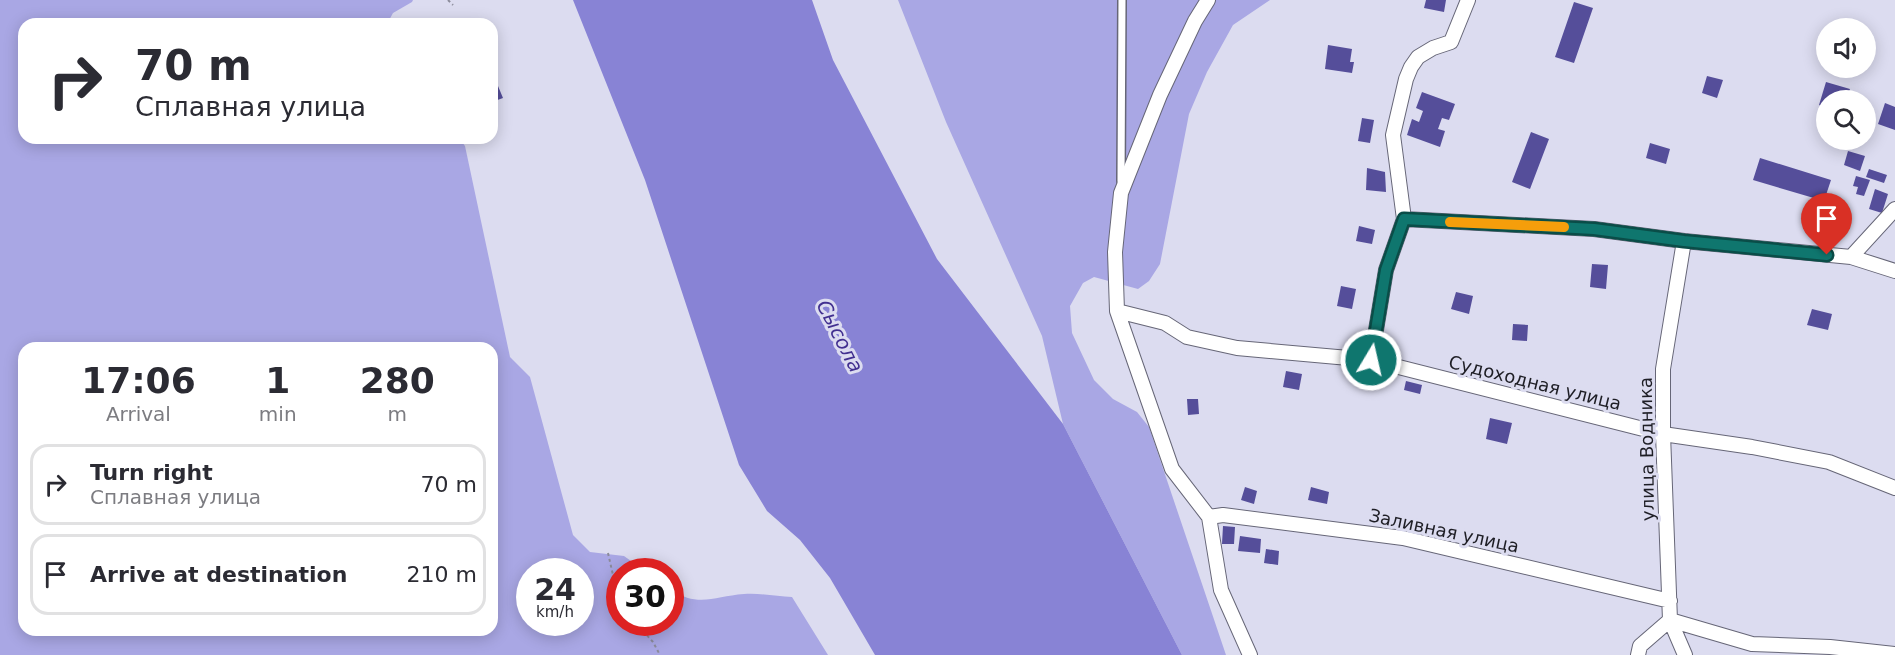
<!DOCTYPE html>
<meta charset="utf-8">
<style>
:root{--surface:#fff;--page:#f2f2f3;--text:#2b2b33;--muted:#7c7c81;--line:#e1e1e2}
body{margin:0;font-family:"DejaVu Sans",sans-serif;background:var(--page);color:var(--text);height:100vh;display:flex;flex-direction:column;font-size:22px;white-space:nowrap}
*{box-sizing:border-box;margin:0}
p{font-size:20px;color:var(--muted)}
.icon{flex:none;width:33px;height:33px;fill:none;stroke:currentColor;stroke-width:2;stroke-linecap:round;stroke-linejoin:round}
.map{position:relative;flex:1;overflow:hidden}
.sheet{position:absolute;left:18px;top:342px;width:480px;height:294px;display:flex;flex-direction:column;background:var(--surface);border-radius:18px;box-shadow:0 3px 15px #0003}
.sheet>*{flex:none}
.banner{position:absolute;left:18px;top:18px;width:480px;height:126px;border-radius:18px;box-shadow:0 3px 15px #0003;background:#fff;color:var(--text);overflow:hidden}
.fabs{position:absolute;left:1816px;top:18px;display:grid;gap:12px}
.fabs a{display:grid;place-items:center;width:60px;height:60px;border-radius:50%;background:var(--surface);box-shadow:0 3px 15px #0003;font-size:30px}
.speed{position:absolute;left:516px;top:558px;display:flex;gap:12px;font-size:30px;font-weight:700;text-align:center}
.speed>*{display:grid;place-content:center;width:78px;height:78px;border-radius:50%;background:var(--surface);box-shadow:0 3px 15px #0003;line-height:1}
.speed small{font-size:15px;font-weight:400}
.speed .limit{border:9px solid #d22;background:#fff;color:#111}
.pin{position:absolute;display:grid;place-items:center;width:51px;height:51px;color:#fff;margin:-62px -26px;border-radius:50% 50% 50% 0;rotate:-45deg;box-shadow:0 0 6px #0007}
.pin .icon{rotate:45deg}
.me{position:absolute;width:66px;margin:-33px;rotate:9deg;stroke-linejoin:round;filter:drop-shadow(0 0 4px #0008)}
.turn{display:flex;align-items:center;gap:21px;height:126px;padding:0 18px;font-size:27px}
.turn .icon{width:78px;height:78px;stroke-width:2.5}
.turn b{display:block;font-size:42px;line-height:51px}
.eta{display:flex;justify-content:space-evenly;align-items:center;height:102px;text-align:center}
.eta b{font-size:36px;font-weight:700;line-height:42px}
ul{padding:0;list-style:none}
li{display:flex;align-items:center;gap:18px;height:81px;margin:0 12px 9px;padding:0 6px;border:3px solid var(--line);border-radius:18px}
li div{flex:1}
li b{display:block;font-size:22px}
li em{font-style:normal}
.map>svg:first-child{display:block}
.green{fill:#a9a7e4;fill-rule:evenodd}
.water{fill:#8883d5}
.building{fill:#554e9a}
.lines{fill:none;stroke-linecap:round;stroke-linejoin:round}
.lane-casing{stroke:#667;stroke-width:10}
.street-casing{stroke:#667;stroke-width:16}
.path{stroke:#8b8b9a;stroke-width:2;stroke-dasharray:3 3;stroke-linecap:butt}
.lane{stroke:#fff;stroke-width:7}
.street{stroke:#fff;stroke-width:14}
.route-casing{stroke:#0a4d48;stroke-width:15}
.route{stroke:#0f766e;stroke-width:10}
.slow{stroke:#f59e0b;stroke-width:10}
.labels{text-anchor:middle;stroke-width:6;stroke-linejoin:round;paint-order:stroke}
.street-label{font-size:18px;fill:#1e1e25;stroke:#dcdcf0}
.water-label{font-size:20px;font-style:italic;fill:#423090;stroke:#dcdcf0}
</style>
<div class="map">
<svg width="1895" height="655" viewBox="0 0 1895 655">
<rect width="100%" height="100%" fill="#dcdcf0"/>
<path class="green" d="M0,0h413l-1,2 -19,11 -6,11h-363v114h435l6,8 45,211 20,20 43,158 17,17 34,4 21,15 -25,1v50h50l1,-32c28,18 44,6 73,4 16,-1 33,2 48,3l36,58h-828zM24,348h468v282h-468zM530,572h50v50h-50z
M898,0h372l-37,25 -26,47 -18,42 -29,150 -11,17 -11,8 -44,-12 -11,6 -13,23 2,27 22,47 19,19 24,13 12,15 77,228h-44l-119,-231 -21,-88 -96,-214z"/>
<path class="water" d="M573,0h239l21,60 104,199 126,165 119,231h-307l-45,-77 -30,-38 -33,-29 -28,-46 -94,-285z"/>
<path class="building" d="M1426,0h20l-2,12 -20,-4z
M1574,2l19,6 -19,55 -19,-6z
M1328,45l24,4 -2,13h4l-2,11 -27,-4z
M1707,76l16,4 -6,18 -15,-5z
M1826,82l24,7 -4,11h-19v8l-8,-3z
M498,86l5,12 -11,4v-13z
M1422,92l33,12 -6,16 -7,-2 -4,11 7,2 -5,16 -33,-12 5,-16 7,3 4,-11 -7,-3z
M1885,103l10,4v23l-17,-6z
M1362,118l12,2 -4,23 -12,-2z
M1531,132l18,7 -19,50 -18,-7z
M1650,143l20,6 -4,15 -20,-6z
M1848,151l17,5 -5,15 -16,-6z
M1760,158l71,22 -7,21 -71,-21z
M1367,168l18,4 1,20 -20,-2z
M1869,169l18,6 -3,8 -18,-6z
M1856,176l14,4 -6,16 -8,-2 2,-7 -5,-1z
M1875,189l13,5 -6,19 -13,-4z
M1359,226l16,4 -3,14 -16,-3z
M1592,264l16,1 -2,24 -16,-2z
M1341,286l15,3 -4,20 -15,-3z
M1456,292l17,4 -4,18 -18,-5z
M1812,309l20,5 -4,16 -21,-5z
M1513,324l15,1 -1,16 -15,-1z
M1286,371l16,3 -3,16 -16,-3z
M1406,381l16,4 -2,9 -16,-4z
M1187,399h11l1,15 -11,1z
M1490,418l22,5 -5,21 -21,-5z
M1245,487l12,4 -3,13 -13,-4z
M1311,487l18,5 -2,12 -19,-4z
M1223,526l12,1 -1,17h-12z
M1240,536l21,3 -1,14 -22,-2z
M1266,549l13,2 -1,14 -14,-2z"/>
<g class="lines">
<defs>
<path id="lane" d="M1121,181l1,-181"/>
<path id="street" d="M1208,0l-13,21 -35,74 -39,98 -6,59 2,59 55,158 37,48 12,73 29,65
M1404,219l190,10 90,12 167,16 44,14
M1684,241l-21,128v65l7,186 15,35
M1851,257l44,-48
M1117,311l48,12 22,14 50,11 134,12 292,74 89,13 77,15 66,26
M1371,360l15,-90 18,-51 -11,-84 13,-56 5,-12 7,-10 15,-9 18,-6 17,-42
M1209,517l14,-2 180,23 267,63
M1638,655l2,-9 30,-26 82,24 78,3 65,7"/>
</defs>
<use href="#lane" class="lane-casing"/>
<use href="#street" class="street-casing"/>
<path class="path" d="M448,0l5,5
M608,553l12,53
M635,622l18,20 7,13"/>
<use href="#lane" class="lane"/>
<use href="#street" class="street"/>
</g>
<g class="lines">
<defs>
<path id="route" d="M1371,360l15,-90 18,-51 190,10 90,12 143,14"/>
</defs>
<use href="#route" class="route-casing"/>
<use href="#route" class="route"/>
<path class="slow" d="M1450,222l114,5"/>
</g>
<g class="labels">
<g class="street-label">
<text transform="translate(1535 383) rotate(14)" y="6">Судоходная улица</text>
<text transform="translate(1647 449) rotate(-91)" y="6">улица Водника</text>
<text transform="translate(1444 531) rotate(12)" y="6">Заливная улица</text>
</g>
<g class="water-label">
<text transform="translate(840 336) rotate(63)" y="7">Сысола</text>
</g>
</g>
</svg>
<div class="fabs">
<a><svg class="icon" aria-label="sound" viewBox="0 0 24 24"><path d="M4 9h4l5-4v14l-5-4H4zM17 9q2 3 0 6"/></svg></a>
<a><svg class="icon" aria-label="search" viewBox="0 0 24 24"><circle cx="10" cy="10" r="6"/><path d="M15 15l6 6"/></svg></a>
</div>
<div class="speed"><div>24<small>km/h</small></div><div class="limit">30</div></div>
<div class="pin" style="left:1827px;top:255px;background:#d93025"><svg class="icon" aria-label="arrive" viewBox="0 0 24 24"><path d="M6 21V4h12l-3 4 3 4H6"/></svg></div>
<svg class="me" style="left:1371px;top:360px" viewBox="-20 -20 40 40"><circle r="17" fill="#0f766e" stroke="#fff" stroke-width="3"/><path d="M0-11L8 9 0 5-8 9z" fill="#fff"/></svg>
<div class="banner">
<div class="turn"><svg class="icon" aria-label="right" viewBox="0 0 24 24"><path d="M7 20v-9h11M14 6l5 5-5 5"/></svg><div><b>70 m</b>Сплавная улица</div></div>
</div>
<section class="sheet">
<div class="eta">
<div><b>17:06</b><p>Arrival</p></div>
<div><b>1</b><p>min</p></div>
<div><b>280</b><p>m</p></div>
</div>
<ul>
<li><svg class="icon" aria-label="right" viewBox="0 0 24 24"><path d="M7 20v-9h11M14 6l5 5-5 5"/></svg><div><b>Turn right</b><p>Сплавная улица</p></div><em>70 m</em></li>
<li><svg class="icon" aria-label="arrive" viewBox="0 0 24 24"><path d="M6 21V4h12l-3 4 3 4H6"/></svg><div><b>Arrive at destination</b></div><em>210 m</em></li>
</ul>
</section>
</div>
